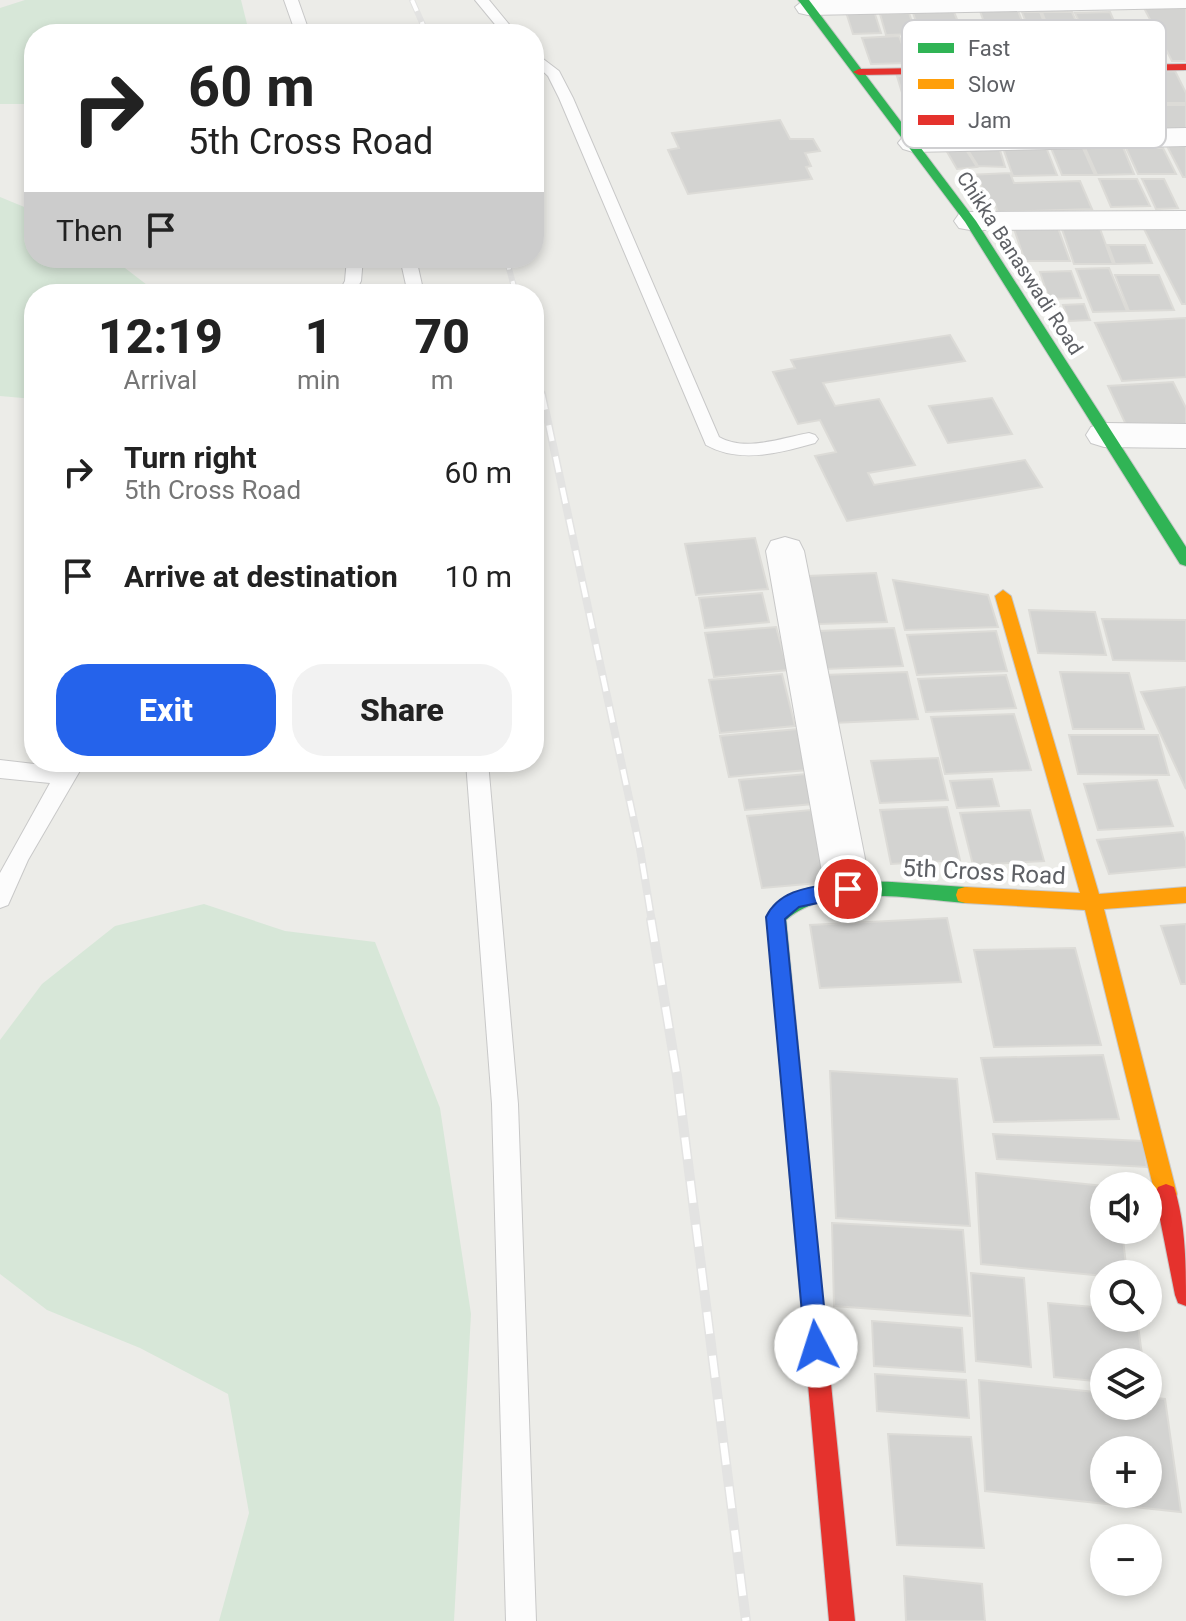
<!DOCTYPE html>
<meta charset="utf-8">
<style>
:root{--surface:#fff;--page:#f2f2f2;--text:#222;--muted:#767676;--accent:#2563eb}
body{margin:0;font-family:Roboto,sans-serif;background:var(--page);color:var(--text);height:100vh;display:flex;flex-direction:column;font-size:30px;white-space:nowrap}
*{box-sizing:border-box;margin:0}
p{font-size:26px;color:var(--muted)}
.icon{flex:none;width:44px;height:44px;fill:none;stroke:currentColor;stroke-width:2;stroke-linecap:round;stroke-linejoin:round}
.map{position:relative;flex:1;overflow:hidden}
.drawer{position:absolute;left:24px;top:284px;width:520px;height:488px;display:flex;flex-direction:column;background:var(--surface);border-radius:32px;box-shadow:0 4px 12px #0003}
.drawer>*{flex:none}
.top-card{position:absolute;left:24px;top:24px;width:520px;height:244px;border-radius:32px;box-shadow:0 4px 12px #0003;background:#fff;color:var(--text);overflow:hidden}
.buttons{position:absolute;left:1090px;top:1172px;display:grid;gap:16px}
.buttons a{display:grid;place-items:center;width:72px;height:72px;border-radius:50%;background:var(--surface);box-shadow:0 4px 12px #0003;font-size:40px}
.pin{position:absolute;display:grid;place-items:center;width:68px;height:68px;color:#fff;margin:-34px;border:4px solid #fff;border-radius:50%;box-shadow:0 2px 8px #0007}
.me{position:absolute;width:88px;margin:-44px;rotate:355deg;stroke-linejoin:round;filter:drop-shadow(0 0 6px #0008)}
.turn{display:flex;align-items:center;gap:28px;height:168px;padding:0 32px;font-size:36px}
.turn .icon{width:104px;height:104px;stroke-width:2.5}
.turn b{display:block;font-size:56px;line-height:68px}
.then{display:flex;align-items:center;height:76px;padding:0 32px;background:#0003;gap:16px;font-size:30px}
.eta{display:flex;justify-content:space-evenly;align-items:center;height:136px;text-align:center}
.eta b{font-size:48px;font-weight:800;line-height:56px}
.cta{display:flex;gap:16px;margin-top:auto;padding:16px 32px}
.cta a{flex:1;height:92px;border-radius:32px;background:var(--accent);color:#fff;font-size:32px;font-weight:800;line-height:92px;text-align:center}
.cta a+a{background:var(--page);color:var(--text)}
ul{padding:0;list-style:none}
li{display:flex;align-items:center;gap:24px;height:104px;padding:0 32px}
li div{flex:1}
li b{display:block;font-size:30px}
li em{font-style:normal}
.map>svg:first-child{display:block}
.green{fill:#d7e7d8}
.building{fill:#d3d3d1;stroke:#dcdbd7;stroke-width:2;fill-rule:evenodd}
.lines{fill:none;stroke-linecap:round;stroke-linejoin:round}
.lane-casing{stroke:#c8c8c8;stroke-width:2}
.street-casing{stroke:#c8c8c8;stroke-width:2}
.fast-casing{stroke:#c8c8c9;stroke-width:2}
.slow-casing{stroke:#c8c8c9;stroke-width:2}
.jam-casing{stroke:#c8c8c9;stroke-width:2}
.lane{fill:#fcfcfc;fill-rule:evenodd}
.street{fill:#fcfcfc;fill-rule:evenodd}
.fast{fill:#30b455;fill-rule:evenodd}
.slow{fill:#ff9f0a;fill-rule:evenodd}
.jam{fill:#e5322d;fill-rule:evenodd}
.rail-far2-casing{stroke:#e3e3e2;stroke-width:6}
.rail-far1-casing{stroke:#e3e3e2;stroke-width:8}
.rail-casing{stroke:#e3e3e2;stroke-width:10}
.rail-far2{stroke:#fff;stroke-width:4;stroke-dasharray:12;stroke-linecap:butt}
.rail-far1{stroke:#fff;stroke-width:5;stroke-dasharray:16;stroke-linecap:butt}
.rail{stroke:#fff;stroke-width:7;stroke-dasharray:22;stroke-linecap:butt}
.route{fill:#2563eb;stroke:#184099;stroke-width:2}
.labels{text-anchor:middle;stroke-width:8;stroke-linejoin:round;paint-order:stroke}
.far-street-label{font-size:20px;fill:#5e6065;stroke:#fff}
.street-label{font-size:24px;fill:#5e6065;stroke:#fff}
.key{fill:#fff;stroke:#cfcfd1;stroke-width:2}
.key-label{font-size:22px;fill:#5e6065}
</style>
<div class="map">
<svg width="1186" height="1621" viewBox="0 0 1186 1621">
<rect width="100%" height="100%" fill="#ecece8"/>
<path class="green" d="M25,0h216l6,24 8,10h-221v70h-34v-96z
M0,197l34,14v47h78l39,30 21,6h-138v105l-34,-3z
M204,904l81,27 90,11 65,166 31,206 -17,307h-235l30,-108 -21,-119 -88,-46 -93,-38 -47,-36v-234l42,-56 73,-58z"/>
<path class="building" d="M1186,7v54h-14l-28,-53z
M874,11l7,22 -28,1 -7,-22z
M980,11h38l10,25h-39z
M954,12l9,22 -42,1 -8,-22z
M1022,12h18l8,21h-18z
M1042,12h30l10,23h-31z
M1110,12l10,23h-35l-10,-22z
M909,13l7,21 -30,1 -6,-21z
M899,36l10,27 -38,1 -9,-26z
M1175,71l11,22v10h-21l-16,-31z
M934,75l7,21h-38l-6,-20z
M1151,105h35v28h-21z
M780,120l10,19h23l7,12 -15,2 6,13 -5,1 6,12 -124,15 -20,-44 11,-2 -7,-15z
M1167,146h19v31h-3z
M966,147h33l6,20 -27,-1z
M1046,147l11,28 -44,1 -10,-28z
M1123,147l11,27 -37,1 -12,-27z
M965,148l12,19 -20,2 -11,-19z
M1051,148h32l12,27h-33z
M1126,148h37l13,26h-38z
M1010,173l4,10 66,-2 12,28 -94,3 -3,-8 -7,1 -8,-23 -9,1 -3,-8z
M1099,179h38l13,27 -39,1z
M1142,179h22l14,29 -22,1z
M1186,227v77h-4l-38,-75z
M1058,228l12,33h-45l-11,-32z
M1062,229h38l13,35h-39z
M1108,245h37l7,18 -37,1z
M1109,268l18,43 -34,1 -17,-43z
M1071,271l10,27 -32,1 -9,-27z
M1115,275h44l15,35 -45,1z
M1084,304l6,16 -21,1 -6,-16z
M1186,318v59l-64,4 -27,-58z
M950,335l15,26 -142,22 12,23 44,-7 36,66 -47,8 6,12 151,-25 17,27 -195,34 -32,-65 21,-4 -16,-32 -22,4 -25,-52 22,-4 -4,-8z
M1173,382l13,26v16l-59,3 -19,-41z
M992,398l20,36 -64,9 -19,-37z
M755,538l13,51 -72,6 -11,-51z
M876,573l11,49 -69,2 -10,-48z
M893,580l95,15 10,32 -93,3z
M762,593l7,29 -64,6 -6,-30z
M1029,610l66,2 11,43 -68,-2z
M1102,619l84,1v41l-73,-1z
M776,627l12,43 -74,7 -9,-44z
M894,628l9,38 -78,3 -7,-38z
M996,631l11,40 -90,4 -10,-40z
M907,672l11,47 -85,4 -9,-48z
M1060,672l69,1 15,56h-71z
M782,674l13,52 -75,7 -11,-53z
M1006,675l10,33 -90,4 -8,-33z
M1186,687v102l-45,-97z
M1014,714l17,56 -86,4 -14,-57z
M798,729l9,41 -78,7 -9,-41z
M1069,735h89l11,40 -91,-1z
M938,758l10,42 -68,3 -9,-42z
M806,774l7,30 -68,6 -6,-30z
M992,779l7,27 -42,2 -7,-27z
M1157,780l16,46 -75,4 -14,-46z
M947,807l13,53 -69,4 -11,-54z
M811,810l18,72 -67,6 -15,-72z
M1030,810l14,51 -71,4 -13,-52z
M1183,832l3,9v26l-77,7 -12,-34z
M947,918l14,64 -141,6 -10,-63z
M1186,924v60h-5l-20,-58z
M1075,948l26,97 -107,2 -20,-97z
M1103,1055l16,64 -125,3 -13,-64z
M830,1071l127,8 13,147 -134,-8z
M993,1134l150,7 4,26 -150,-8z
M976,1173l128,13v44h18l5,44 -23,2 -123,-12z
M832,1223l131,7 7,86 -136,-10z
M971,1273l53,5 7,89 -55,-6z
M1048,1303l56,5v10h33l6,44h-39v20l-50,-5z
M872,1321l90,7 3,44 -91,-6z
M875,1374l91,6 3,38 -92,-7z
M979,1380l125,13v13h44v-9l17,2 16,113 -196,-21zM1104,1450h44v44h-44z
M888,1434l83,3 13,111 -87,-3z
M904,1576l78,8 3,37h-79z"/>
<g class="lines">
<defs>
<path id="lane" d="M284,0h14l12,34h-14z
M475,0h14l28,34h-14z
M534,52l25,19 14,27 146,339c27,15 62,1 90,-4l6,2 3,4 -3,4c-35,10 -76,21 -109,2l-147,-347 -11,-22 -14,-13z
M347,258h16l-2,23 -7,13h-16l7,-13z
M400,258h16l8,36h-16z
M0,760l60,7 3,-5h22l-57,98 -20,45 -8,3v-35l50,-90 -50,-5z
M466,762h22l30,342 18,517h-30l-14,-517z"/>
<path id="street" d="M804,0h382v8l-378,7 -9,-2 -4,-6z
M1186,128v18l-273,6 -10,-3 -5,-6 5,-6 10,-3z
M1186,211v18l-216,1 -11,-2 -5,-7 5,-7 11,-2z
M1104,423l82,1v24l-82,-1 -13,-4 -5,-8 5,-8z
M785,537l14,4 5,10 67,338 -7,14 -16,5 -16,-5 -7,-14 -59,-338 5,-10z"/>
<path id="fast" d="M798,0h11l167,221 210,326v19l-6,-2 -215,-342z
M892,882l73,5 7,2 2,6 -2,6 -7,2c-53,-4 -136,-21 -179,17l37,385 -3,8 -8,3 -8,-3 -3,-8 -34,-388c18,-38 89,-36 125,-35z"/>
<path id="slow" d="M1003,590l8,6 88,298 87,-7v16l-82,6 73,285 -3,7 -8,3 -8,-3 -3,-7 -70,-284 -120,-7 -7,-2 -2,-6 2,-6 7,-2 115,6 -85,-297z"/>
<path id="jam" d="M1186,64v6l-327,5 -6,-3 6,-3z
M1166,1184l8,3c12,37 12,80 12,119l-8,-3 -3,-8 -20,-101 3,-7z
M812,1294l8,3 3,8 32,316h-26l-28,-316 3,-8z"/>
</defs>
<use href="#lane" class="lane-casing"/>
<use href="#street" class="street-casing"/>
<use href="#fast" class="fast-casing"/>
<use href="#slow" class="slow-casing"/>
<use href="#jam" class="jam-casing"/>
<use href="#lane" class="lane"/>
<use href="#street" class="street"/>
<use href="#fast" class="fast"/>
<use href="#slow" class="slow"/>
<use href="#jam" class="jam"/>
<defs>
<path id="rail-far2" d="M412,0l15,34
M506,258l10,36
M534,363l8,33"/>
<path id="rail-far1" d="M542,394l98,455 12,73"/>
<path id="rail" d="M651,920l26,156 69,545"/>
</defs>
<use href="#rail-far2" class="rail-far2-casing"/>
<use href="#rail-far1" class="rail-far1-casing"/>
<use href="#rail" class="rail-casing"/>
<use href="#rail-far2" class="rail-far2"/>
<use href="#rail-far1" class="rail-far1"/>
<use href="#rail" class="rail"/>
</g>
<path class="route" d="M848,881l7,3 3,5 -3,6 -56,12 -14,12 43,427 -4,8 -8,3 -8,-3 -3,-8 -39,-429c15,-31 52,-30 82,-36z"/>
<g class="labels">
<g class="far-street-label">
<text transform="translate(1020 263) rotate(57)" y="7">Chikka Banaswadi Road</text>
</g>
<g class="street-label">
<text transform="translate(984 872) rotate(3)" y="8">5th Cross Road</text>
</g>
</g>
<rect x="902" y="20" width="264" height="128" rx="12" class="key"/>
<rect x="918" y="43" width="36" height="10" fill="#30b455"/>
<rect x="918" y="79" width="36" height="10" fill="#ff9f0a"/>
<rect x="918" y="115" width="36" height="10" fill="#e5322d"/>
<g class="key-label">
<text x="968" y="56">Fast</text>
<text x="968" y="92">Slow</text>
<text x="968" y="128">Jam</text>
</g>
</svg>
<div class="buttons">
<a><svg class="icon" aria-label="sound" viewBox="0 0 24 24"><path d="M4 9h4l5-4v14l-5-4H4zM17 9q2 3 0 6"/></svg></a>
<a><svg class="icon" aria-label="search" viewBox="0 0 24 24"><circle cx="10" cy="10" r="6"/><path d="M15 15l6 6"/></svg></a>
<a><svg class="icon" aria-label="layers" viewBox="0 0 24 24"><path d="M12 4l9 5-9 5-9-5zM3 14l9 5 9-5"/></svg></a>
<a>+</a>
<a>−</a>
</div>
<div class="pin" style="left:848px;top:889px;background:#d93025"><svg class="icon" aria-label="arrive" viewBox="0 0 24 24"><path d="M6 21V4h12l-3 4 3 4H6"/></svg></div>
<svg class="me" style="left:816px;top:1346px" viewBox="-20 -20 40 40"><circle r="19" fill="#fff"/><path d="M0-13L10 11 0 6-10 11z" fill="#2563eb"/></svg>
<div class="top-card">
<div class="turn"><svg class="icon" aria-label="right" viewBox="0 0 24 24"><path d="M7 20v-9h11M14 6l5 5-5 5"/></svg><div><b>60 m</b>5th Cross Road</div></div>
<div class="then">Then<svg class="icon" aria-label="arrive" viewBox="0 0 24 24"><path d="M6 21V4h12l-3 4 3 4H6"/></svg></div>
</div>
<section class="drawer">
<div class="eta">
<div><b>12:19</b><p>Arrival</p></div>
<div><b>1</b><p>min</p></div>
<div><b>70</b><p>m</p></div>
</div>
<ul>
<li><svg class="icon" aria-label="right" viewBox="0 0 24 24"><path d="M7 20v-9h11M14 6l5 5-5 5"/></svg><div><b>Turn right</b><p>5th Cross Road</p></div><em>60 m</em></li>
<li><svg class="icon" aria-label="arrive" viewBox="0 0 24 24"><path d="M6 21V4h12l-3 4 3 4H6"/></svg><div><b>Arrive at destination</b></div><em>10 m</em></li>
</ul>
<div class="cta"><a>Exit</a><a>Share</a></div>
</section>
</div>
